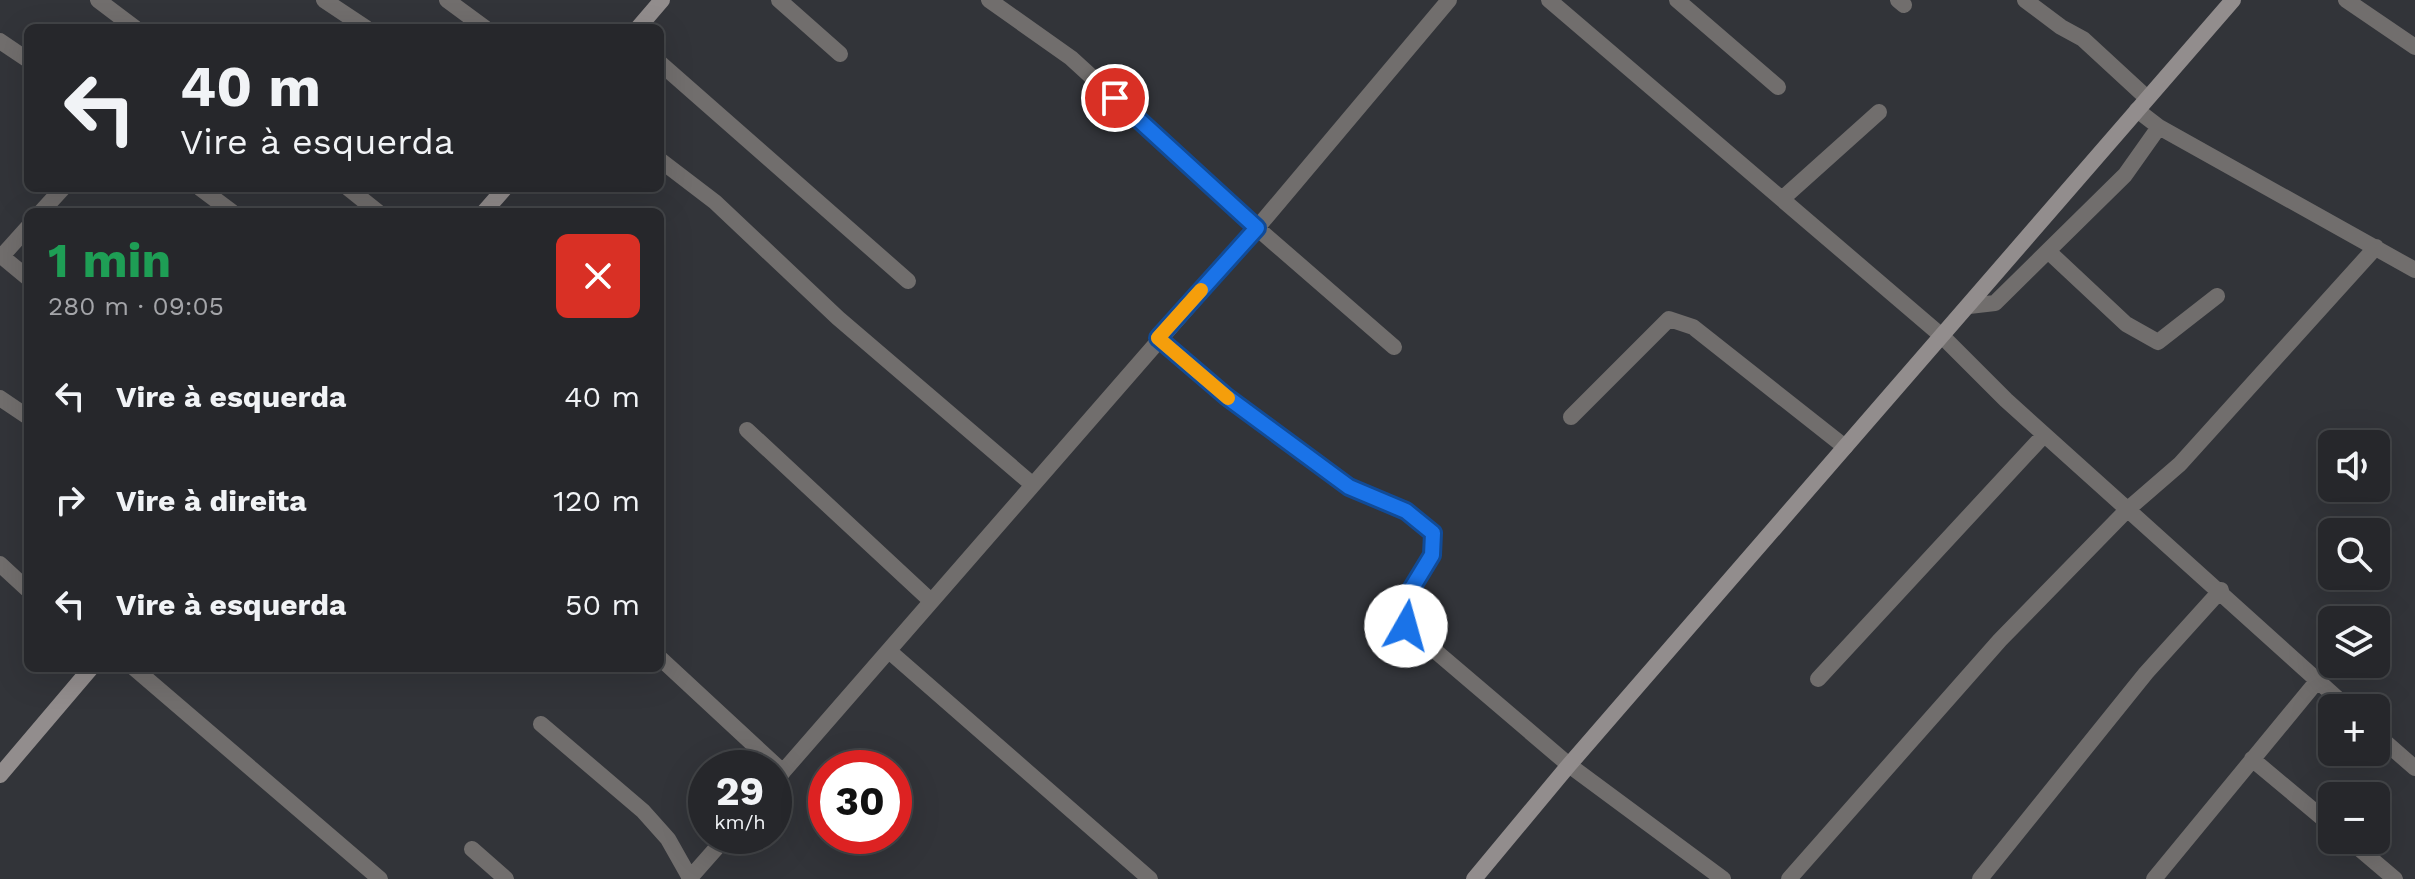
<!DOCTYPE html>
<html lang="pt">
<meta charset="utf-8">
<style>
:root{--surface:#26272b;--page:#323337;--text:#f1f3f6;--muted:#a4a5a9;--line:#424447}
body{margin:0;font-family:"Work Sans",sans-serif;background:var(--page);color:var(--text);height:100vh;display:flex;flex-direction:column;font-size:30px;white-space:nowrap}
*{box-sizing:border-box;margin:0}
p{font-size:26px;color:var(--muted)}
.icon{flex:none;width:44px;height:44px;fill:none;stroke:currentColor;stroke-width:2;stroke-linecap:round;stroke-linejoin:round}
.map{position:relative;flex:1;overflow:hidden}
.details{position:absolute;left:24px;top:208px;width:640px;height:464px;display:flex;flex-direction:column;background:var(--surface);border-radius:12px;box-shadow:0 8px 32px #0002,0 0 0 2px var(--line)}
.details>*{flex:none}
.banner{position:absolute;left:24px;top:24px;width:640px;height:168px;border-radius:12px;box-shadow:0 8px 32px #0002,0 0 0 2px var(--line);background:#26272b;color:var(--text);overflow:hidden}
.controls{position:absolute;left:2318px;top:430px;display:grid;gap:16px}
.controls a{display:grid;place-items:center;width:72px;height:72px;border-radius:12px;background:var(--surface);box-shadow:0 8px 32px #0002,0 0 0 2px var(--line);font-size:40px}
.speed{position:absolute;left:688px;top:750px;display:flex;gap:16px;font-size:40px;font-weight:700;text-align:center}
.speed>*{display:grid;place-content:center;width:104px;height:104px;border-radius:50%;background:var(--surface);box-shadow:0 8px 32px #0002,0 0 0 2px var(--line);line-height:1}
.speed small{font-size:20px;font-weight:400}
.speed .limit{border:12px solid #d22;background:#fff;color:#111}
.pin{position:absolute;display:grid;place-items:center;width:68px;height:68px;color:#fff;margin:-34px;border:4px solid #fff;border-radius:50%;box-shadow:0 2px 8px #0007}
.me{position:absolute;width:88px;margin:-44px;rotate:7deg;stroke-linejoin:round;filter:drop-shadow(0 0 6px #0008)}
.turn{display:flex;align-items:center;gap:28px;height:168px;padding:0 24px;font-size:36px}
.turn .icon{width:104px;height:104px;stroke-width:2.5}
.turn b{display:block;font-size:56px;line-height:68px}
.round{display:grid;place-items:center;flex:none;width:84px;height:84px;border-radius:12px;background:var(--page)}
.headline{display:flex;align-items:center;justify-content:space-between;height:136px;padding:0 24px}
h1{font-size:48px;font-weight:700;line-height:60px;color:#1e9e55}
ul{padding:0;list-style:none}
li{display:flex;align-items:center;gap:24px;height:104px;padding:0 24px}
li div{flex:1}
li b{display:block;font-size:30px}
li em{font-style:normal}
.map>svg:first-child{display:block}
.lines{fill:none;stroke-linecap:round;stroke-linejoin:round}
.street{stroke:#716e6d;stroke-width:16}
.secondary{stroke:#928d8d;stroke-width:16}
.route-casing{stroke:#114b97;stroke-width:20}
.route{stroke:#1a73e8;stroke-width:14}
.slow{stroke:#f59e0b;stroke-width:14}
</style>
<div class="map">
<svg width="2415" height="879" viewBox="0 0 2415 879">
<rect width="100%" height="100%" fill="#323439"/>
<g class="lines">
<path class="street" d="M98,0l37,28
M324,0l42,28
M447,0l38,28
M779,0l61,54
M989,0l82,58 186,170 137,119
M1549,0l394,337 63,63 342,308
M1677,0l101,87
M1898,0l6,5
M2025,0l36,27 22,12 64,59
M2346,0l69,47
M0,41l28,19
M660,63l248,218
M2137,110l22,17 256,143
M660,160l55,42 123,116 195,167
M200,188l32,24
M348,188l30,24
M1782,199l97,-87
M41,212l22,-24
M2049,252l77,72 32,18 59,-46
M0,255l28,23
M2,256l26,-29
M1969,306l26,-3 130,-128 34,-48
M1158,338l69,59 122,90 57,24 27,22 -1,22 -31,51 5,20 163,139 154,114
M0,398l28,19
M1571,417l98,-98 24,8 152,120
M747,430l184,171
M0,564l28,26
M889,651l261,228
M660,658l123,114
M134,668l246,211
M1818,679l226,-244
M541,724l102,87 25,28 22,39
M2376,734l39,34
M2252,759l80,67
M774,782l483,-554 192,-228
M2349,840l46,39
M472,849l34,30
M689,879l38,-43
M1789,879l211,-239 128,-131 52,-45 196,-217
M1980,879l166,-206 75,-83
M2154,879l164,-199"/>
<path class="secondary" d="M638,28l24,-28
M484,212l21,-24
M0,775l91,-107
M1474,879l95,-114 664,-765"/>
</g>
<g class="lines">
<defs>
<path id="route" d="M1115,98l142,130 -99,110 69,59 122,90 57,24 27,22 -1,22 -31,51 5,20"/>
</defs>
<use href="#route" class="route-casing"/>
<use href="#route" class="route"/>
<path class="slow" d="M1201,290l-43,48 70,60"/>
</g>
</svg>
<div class="controls">
<a><svg class="icon" aria-label="sound" viewBox="0 0 24 24"><path d="M4 9h4l5-4v14l-5-4H4zM17 9q2 3 0 6"/></svg></a>
<a><svg class="icon" aria-label="search" viewBox="0 0 24 24"><circle cx="10" cy="10" r="6"/><path d="M15 15l6 6"/></svg></a>
<a><svg class="icon" aria-label="layers" viewBox="0 0 24 24"><path d="M12 4l9 5-9 5-9-5zM3 14l9 5 9-5"/></svg></a>
<a>+</a>
<a>−</a>
</div>
<div class="speed"><div>29<small>km/h</small></div><div class="limit">30</div></div>
<div class="pin" style="left:1115px;top:98px;background:#d93025"><svg class="icon" aria-label="arrive" viewBox="0 0 24 24"><path d="M6 21V4h12l-3 4 3 4H6"/></svg></div>
<svg class="me" style="left:1406px;top:626px" viewBox="-20 -20 40 40"><circle r="19" fill="#fff"/><path d="M0-13L10 11 0 6-10 11z" fill="#1a73e8"/></svg>
<div class="banner">
<div class="turn"><svg class="icon" aria-label="left" viewBox="0 0 24 24"><path d="M17 20v-9H6M10 6l-5 5 5 5"/></svg><div><b>40 m</b>Vire à esquerda</div></div>
</div>
<section class="details">
<div class="headline"><div><h1>1 min</h1><p>280 m · 09:05</p></div><a class="round" style="background:#d93025;color:#fff"><svg class="icon" aria-label="close" viewBox="0 0 24 24"><path d="M6 6l12 12M18 6L6 18"/></svg></a></div>
<ul>
<li><svg class="icon" aria-label="left" viewBox="0 0 24 24"><path d="M17 20v-9H6M10 6l-5 5 5 5"/></svg><div><b>Vire à esquerda</b></div><em>40 m</em></li>
<li><svg class="icon" aria-label="right" viewBox="0 0 24 24"><path d="M7 20v-9h11M14 6l5 5-5 5"/></svg><div><b>Vire à direita</b></div><em>120 m</em></li>
<li><svg class="icon" aria-label="left" viewBox="0 0 24 24"><path d="M17 20v-9H6M10 6l-5 5 5 5"/></svg><div><b>Vire à esquerda</b></div><em>50 m</em></li>
</ul>
</section>
</div>
